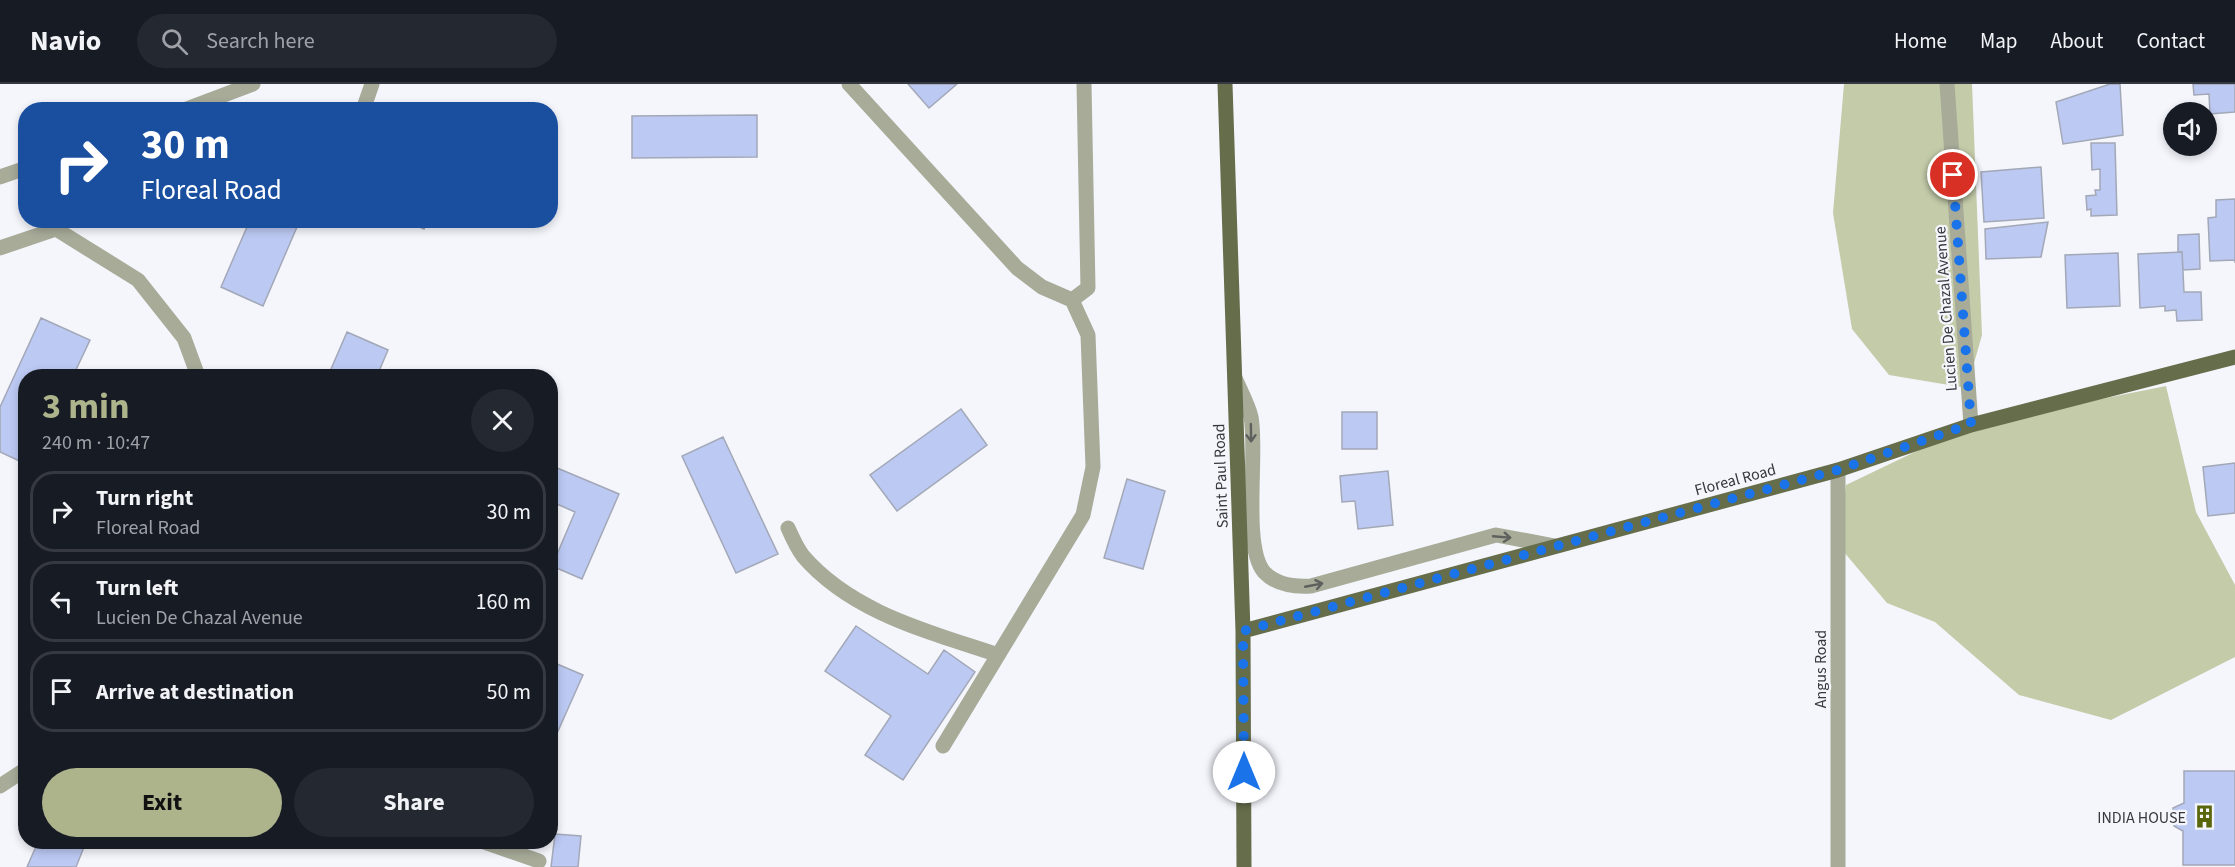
<!DOCTYPE html>
<meta charset="utf-8">
<style>
:root{--surface:#171b24;--page:#242831;--text:#f1f3f6;--muted:#9ea1a6;--line:#363941;--accent:#adb48c}
body{margin:0;font-family:"Source Sans 3",sans-serif;background:var(--page);color:var(--text);height:100vh;display:flex;flex-direction:column;font-size:22px;white-space:nowrap}
*{box-sizing:border-box;margin:0}
p{font-size:20px;color:var(--muted)}
.icon{flex:none;width:33px;height:33px;fill:none;stroke:currentColor;stroke-width:2;stroke-linecap:round;stroke-linejoin:round}
.map{position:relative;flex:1;overflow:hidden}
.drawer{position:absolute;left:18px;top:285px;width:540px;height:480px;display:flex;flex-direction:column;background:var(--surface);border-radius:24px;box-shadow:0 3px 9px #0003}
.drawer>*{flex:none}
.top-card{position:absolute;left:18px;top:18px;width:540px;height:126px;border-radius:24px;box-shadow:0 3px 9px #0003;background:#1a4fa0;color:#fff;overflow:hidden}
.fabs{position:absolute;left:2163px;top:18px;display:grid;gap:12px}
.fabs a{display:grid;place-items:center;width:54px;height:54px;border-radius:50%;background:var(--surface);box-shadow:0 3px 9px #0003;font-size:30px}
.pin{position:absolute;display:grid;place-items:center;width:51px;height:51px;color:#fff;margin:-26px;border:3px solid #fff;border-radius:50%;box-shadow:0 2px 6px #0007}
.me{position:absolute;width:66px;margin:-33px;rotate:0deg;stroke-linejoin:round;filter:drop-shadow(0 0 4px #0008)}
.turn{display:flex;align-items:center;gap:21px;height:126px;padding:0 24px;font-size:27px}
.turn .icon{width:78px;height:78px;stroke-width:2.5}
.turn b{display:block;font-size:42px;line-height:51px}
.round{display:grid;place-items:center;flex:none;width:63px;height:63px;border-radius:32px;background:var(--page)}
.overview{display:flex;align-items:center;justify-content:space-between;height:102px;padding:0 24px}
h1{font-size:36px;font-weight:700;line-height:45px;color:var(--accent)}
.cta{display:flex;gap:12px;margin-top:auto;padding:12px 24px}
.cta a{flex:1;height:69px;border-radius:36px;background:var(--accent);color:#111;font-size:24px;font-weight:700;line-height:69px;text-align:center}
.cta a+a{background:var(--page);color:var(--text)}
ul{padding:0;list-style:none}
li{display:flex;align-items:center;gap:18px;height:81px;margin:0 12px 9px;padding:0 12px;border:3px solid var(--line);border-radius:24px}
li div{flex:1}
li b{display:block;font-size:22px}
li em{font-style:normal}
header{display:flex;align-items:center;gap:36px;box-sizing:border-box;height:84px;padding:0 30px;background:var(--surface);border-bottom:2px solid var(--line)}
header strong{font-size:28px}
nav{display:flex;gap:33px;margin-inline-start:auto;font-size:21px}
.search{width:420px;height:54px;background:var(--page);display:flex;align-items:center;gap:15px;box-sizing:border-box;padding:0 21px;border-radius:33px;color:var(--muted);font-size:22px}
.map>svg:first-child{display:block}
.green{fill:#c3cba9}
.building{fill:#bcc9f3;stroke:#a3a8b7;stroke-width:1.5}
.lines{fill:none;stroke-linecap:round;stroke-linejoin:round}
.minor{stroke:#a7ab98;stroke-width:15}
.major{stroke:#666d4b;stroke-width:15}
.oneway{stroke:#5e605e}
.route{stroke:#1a73e8;stroke-width:10;stroke-dasharray:0 18}
.labels{text-anchor:middle;stroke-width:4.5;stroke-linejoin:round;paint-order:stroke}
.street-label{font-size:16px;fill:#36383e;stroke:#f4f6fc}
.poi-label{font-size:16px;fill:#36383e;stroke:#f4f6fc;text-anchor:end}
</style>
<header>
<strong>Navio</strong>
<div class="search"><svg class="icon" aria-label="search" viewBox="0 0 24 24"><circle cx="10" cy="10" r="6"/><path d="M15 15l6 6"/></svg>Search here</div>
<nav><a>Home</a><a>Map</a><a>About</a><a>Contact</a></nav>
</header>
<div class="map">
<svg width="2235" height="783" viewBox="0 0 2235 783">
<rect width="100%" height="100%" fill="#f4f6fc"/>
<path class="green" d="M1844,0h128l10,251 -15,53 -78,-13 -37,-46 -19,-116z
M2166,302l30,126 39,73v72l-124,63 -92,-25 -84,-73 -48,-19 -49,-58 8,-60 125,-60z"/>
<path class="building" d="M908,0h49l-28,24z
M2110,0h10l3,51 -60,9 -7,-42z
M2193,0h42v28l-25,2 -1,-20 -15,1z
M757,31v42l-125,1v-42z
M2091,59h24l2,72 -26,1v-7l-4,1 -1,-14 10,-1 -1,-5h5v-21l-8,1z
M2041,83l3,51 -60,4 -3,-50z
M2235,115v64v-3l-25,1 -2,-43 8,-1v-17z
M250,136h50l-37,86 -42,-19z
M403,136h25l-4,9z
M2048,138l-7,35 -55,2 -1,-30z
M2199,150l1,35 -17,1 -1,-18h-4v-17z
M2182,168l2,40h17l1,28 -25,1 -1,-11 -11,1v-5l-25,2 -2,-54z
M2118,169l2,53 -53,2 -2,-53z
M41,234l49,22 -17,36h-47v88l-26,-12v-45z
M347,248l41,18 -11,26h-49z
M961,325l26,36 -90,66 -27,-36z
M1342,328h35v37h-35z
M723,353l55,117 -42,19 -54,-117z
M2235,379v50l-27,3 -5,-49z
M550,381l69,29 -37,85 -30,-13 23,-54 -25,-11z
M1388,387l5,54 -35,4 -3,-28 -13,1 -2,-26z
M1127,395l38,12 -22,78 -39,-11z
M856,542l72,48 16,-24 31,22 -72,108 -38,-25 26,-39 -66,-45z
M550,577l33,14 -33,74z
M2184,687h51v94h-52v-34l-9,-5 -1,-18 11,-5z
M555,750l26,2 -3,31h-27z
M38,758h48l-10,25h-49z"/>
<g class="lines">
<path class="minor" d="M849,0l168,184 25,19 30,13 16,35 5,132 -10,48 -140,231
M1947,0l24,341
M184,26l69,-26
M363,26l9,-26
M0,93l26,-9
M0,164l56,-19 82,51 46,58 14,38
M1072,216l16,-12 -4,-204
M1235,294c5,12 13,26 16,39 7,35 -9,129 13,155 12,13 30,15 47,14l185,-51 59,11
M1838,386v397
M788,444c4,9 9,20 15,28 49,57 127,76 195,99
M0,702l26,-17
M484,758l55,19"/>
<path class="major" d="M1225,0l18,547 1,236
M1243,547l595,-161 133,-45 264,-68"/>
</g>
<defs><path id="oneway-shaft" d="M-6 0H5M1.5-3L5.5 0L1.5 3" fill="none" stroke-width="1.6" stroke-linecap="round" stroke-linejoin="round" transform="scale(1.5)"/></defs>
<g class="oneway">
<use href="#oneway-shaft" transform="translate(1251 349) rotate(89)"/>
<use href="#oneway-shaft" transform="translate(1502 453) rotate(5)"/>
<use href="#oneway-shaft" transform="translate(1314 501) rotate(-11)"/>
</g>
<g class="lines">
<path class="route" d="M1244,688l-1,-141 595,-161 133,-46 -18,-249"/>
</g>
<defs>
<symbol id="building-bare" viewBox="-9 -9 18 18"><path d="M-4-6H4V6H1V3H-1V6H-4ZM-2.5-4.3h1.7v1.8h-1.7ZM.8-4.3h1.7v1.8H.8ZM-2.5-1h1.7V.8h-1.7ZM.8-1h1.7V.8H.8Z" fill="#5a660b" stroke="#f4f6fc" stroke-width="2.5" paint-order="stroke"/></symbol>
</defs>
<g fill-rule="evenodd">
<use href="#building-bare" x="2188" y="716" width="33" height="33"/>
</g>
<g class="labels">
<g class="street-label">
<text transform="translate(1945 225) rotate(-94)" y="6">Lucien De Chazal Avenue</text>
<text transform="translate(1220 392) rotate(-92)" y="6">Saint Paul Road</text>
<text transform="translate(1735 395) rotate(-15)" y="6">Floreal Road</text>
<text transform="translate(1820 585) rotate(-90)" y="6">Angus Road</text>
</g>
<g class="poi-label">
<text x="2186" y="739">INDIA HOUSE</text>
</g>
</g>
</svg>
<div class="fabs">
<a><svg class="icon" aria-label="sound" viewBox="0 0 24 24"><path d="M4 9h4l5-4v14l-5-4H4zM17 9q2 3 0 6"/></svg></a>
</div>
<div class="pin" style="left:1953px;top:91px;background:#d93025"><svg class="icon" aria-label="arrive" viewBox="0 0 24 24"><path d="M6 21V4h12l-3 4 3 4H6"/></svg></div>
<svg class="me" style="left:1244px;top:688px" viewBox="-20 -20 40 40"><circle r="19" fill="#fff"/><path d="M0-13L10 11 0 6-10 11z" fill="#1a73e8"/></svg>
<div class="top-card">
<div class="turn"><svg class="icon" aria-label="right" viewBox="0 0 24 24"><path d="M7 20v-9h11M14 6l5 5-5 5"/></svg><div><b>30 m</b>Floreal Road</div></div>
</div>
<section class="drawer">
<div class="overview"><div><h1>3 min</h1><p>240 m · 10:47</p></div><a class="round"><svg class="icon" aria-label="close" viewBox="0 0 24 24"><path d="M6 6l12 12M18 6L6 18"/></svg></a></div>
<ul>
<li><svg class="icon" aria-label="right" viewBox="0 0 24 24"><path d="M7 20v-9h11M14 6l5 5-5 5"/></svg><div><b>Turn right</b><p>Floreal Road</p></div><em>30 m</em></li>
<li><svg class="icon" aria-label="left" viewBox="0 0 24 24"><path d="M17 20v-9H6M10 6l-5 5 5 5"/></svg><div><b>Turn left</b><p>Lucien De Chazal Avenue</p></div><em>160 m</em></li>
<li><svg class="icon" aria-label="arrive" viewBox="0 0 24 24"><path d="M6 21V4h12l-3 4 3 4H6"/></svg><div><b>Arrive at destination</b></div><em>50 m</em></li>
</ul>
<div class="cta"><a>Exit</a><a>Share</a></div>
</section>
</div>
